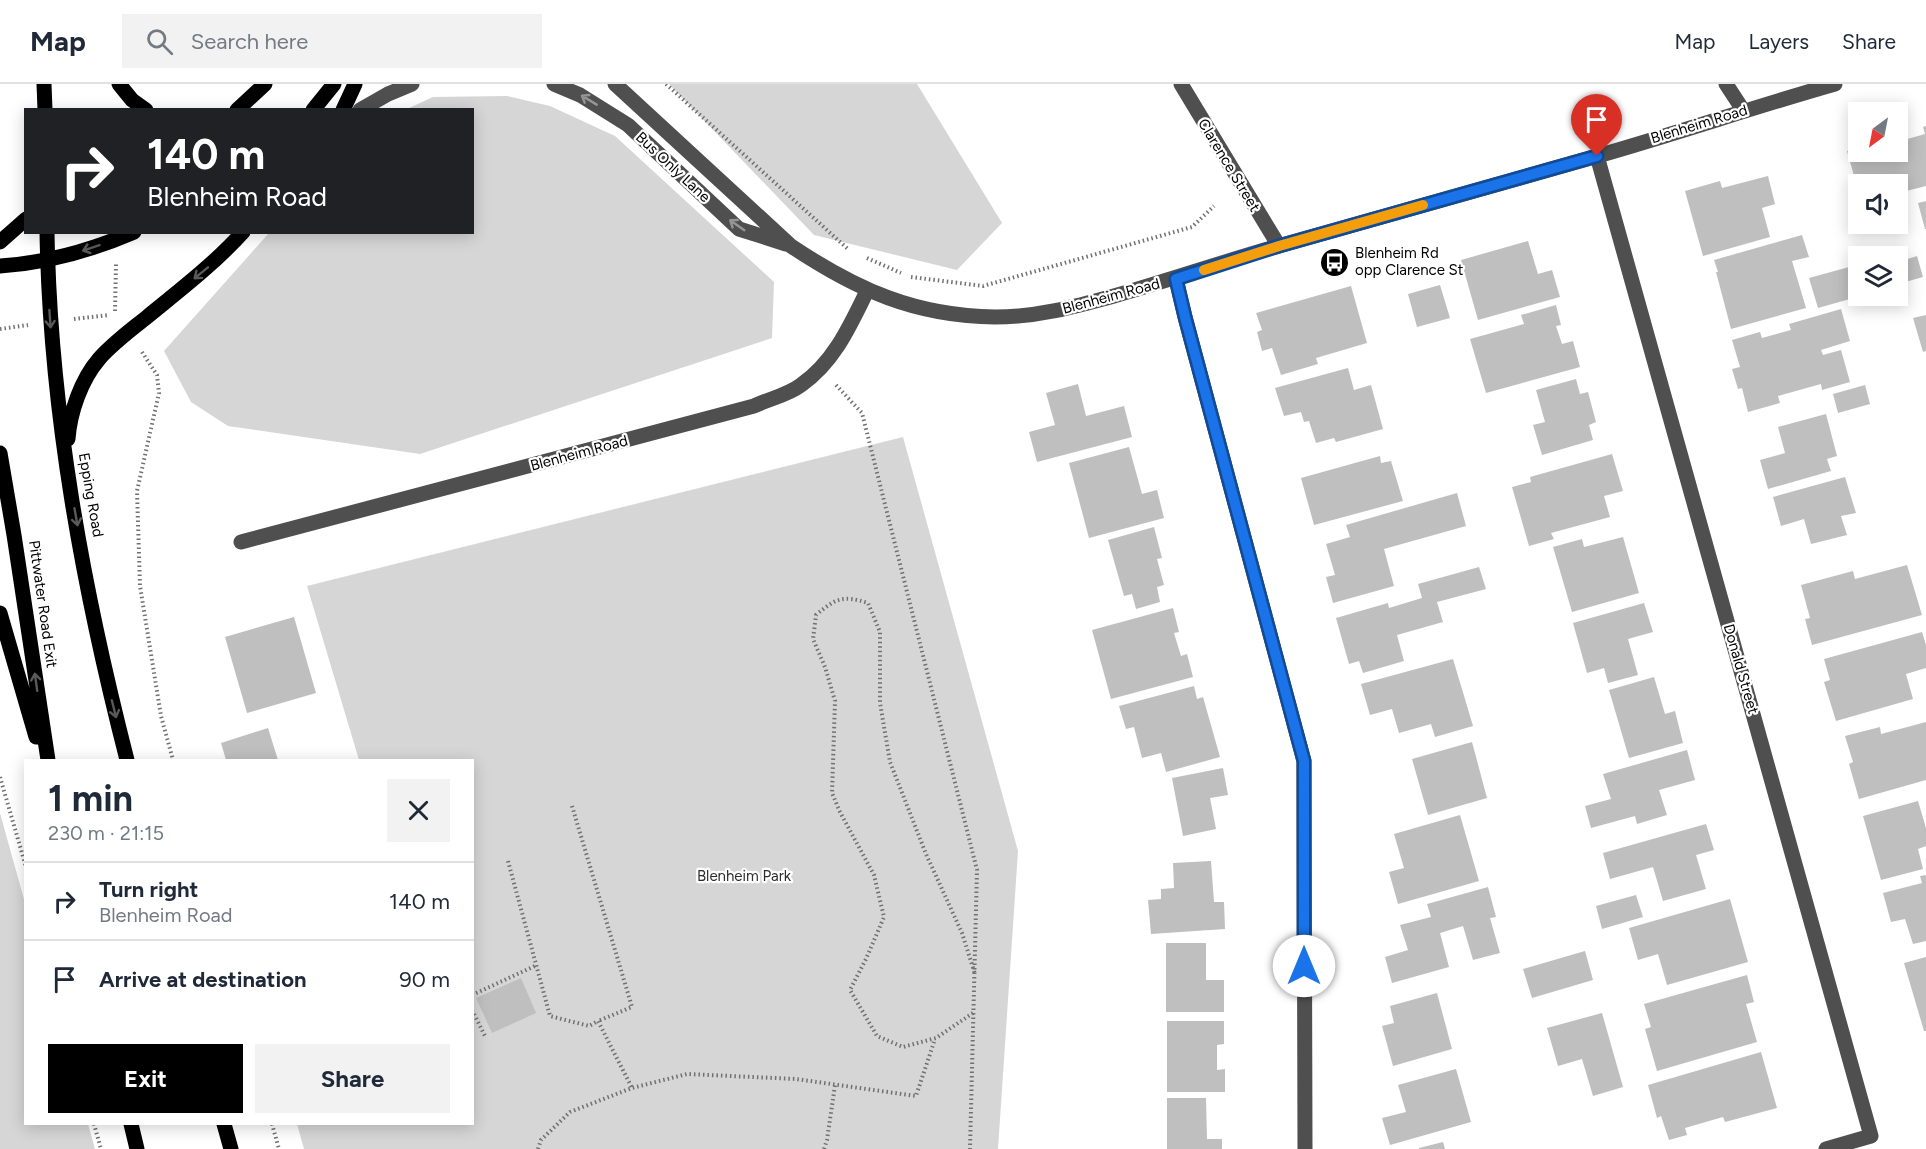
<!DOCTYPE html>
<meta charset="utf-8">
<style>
:root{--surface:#fff;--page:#f2f2f3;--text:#1f2937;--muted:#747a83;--line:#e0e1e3;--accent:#000}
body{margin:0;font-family:Figtree,sans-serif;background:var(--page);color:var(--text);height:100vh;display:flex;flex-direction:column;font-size:22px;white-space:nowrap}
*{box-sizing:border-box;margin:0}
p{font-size:20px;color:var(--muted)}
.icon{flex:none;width:33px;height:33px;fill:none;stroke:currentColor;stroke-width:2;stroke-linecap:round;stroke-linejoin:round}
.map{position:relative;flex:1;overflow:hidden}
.side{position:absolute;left:24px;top:675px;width:450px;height:366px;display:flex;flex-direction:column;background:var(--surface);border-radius:0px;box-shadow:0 3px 15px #0003}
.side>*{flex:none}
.hud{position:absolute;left:24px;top:24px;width:450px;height:126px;border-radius:0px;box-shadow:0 3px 15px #0003;background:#202124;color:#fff;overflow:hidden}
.needle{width:39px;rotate:212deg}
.controls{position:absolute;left:1848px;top:18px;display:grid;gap:12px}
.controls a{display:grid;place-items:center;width:60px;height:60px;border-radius:0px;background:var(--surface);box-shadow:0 3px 15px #0003;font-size:30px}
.pin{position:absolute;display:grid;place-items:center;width:51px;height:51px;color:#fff;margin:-62px -26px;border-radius:50% 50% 50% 0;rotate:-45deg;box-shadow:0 0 6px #0007}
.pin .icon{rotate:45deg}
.me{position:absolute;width:66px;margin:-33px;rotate:0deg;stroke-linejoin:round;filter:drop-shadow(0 0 4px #0008)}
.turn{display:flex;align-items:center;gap:21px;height:126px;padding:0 24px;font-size:27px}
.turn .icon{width:78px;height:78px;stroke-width:2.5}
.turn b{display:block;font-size:42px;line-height:51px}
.round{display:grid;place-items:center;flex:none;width:63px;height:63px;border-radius:0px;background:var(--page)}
.headline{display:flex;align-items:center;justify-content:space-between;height:102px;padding:0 24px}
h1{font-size:36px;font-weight:700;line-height:45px}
.cta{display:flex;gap:12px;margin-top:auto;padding:12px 24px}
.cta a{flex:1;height:69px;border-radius:0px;background:var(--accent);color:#fff;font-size:24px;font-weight:700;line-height:69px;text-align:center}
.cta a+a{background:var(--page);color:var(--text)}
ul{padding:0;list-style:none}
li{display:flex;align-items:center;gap:18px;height:78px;padding:0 24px;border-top:2px solid var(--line)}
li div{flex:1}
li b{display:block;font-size:22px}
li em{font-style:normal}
header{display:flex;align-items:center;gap:36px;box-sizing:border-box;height:84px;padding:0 30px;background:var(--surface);border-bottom:2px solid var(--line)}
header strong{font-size:28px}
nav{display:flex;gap:33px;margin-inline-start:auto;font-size:21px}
.search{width:420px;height:54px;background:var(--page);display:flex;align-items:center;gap:15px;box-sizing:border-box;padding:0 21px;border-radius:0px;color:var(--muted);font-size:22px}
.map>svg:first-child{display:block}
.green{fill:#d6d6d6}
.building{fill:#bfbfbf}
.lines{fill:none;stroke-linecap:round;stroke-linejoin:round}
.path{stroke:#717171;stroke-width:4;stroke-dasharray:1.5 3;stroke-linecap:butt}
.minor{stroke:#4f4f4f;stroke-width:15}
.major{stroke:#000;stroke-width:15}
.oneway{stroke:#959595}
.oneway2{stroke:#595959}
.route-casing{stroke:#114b97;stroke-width:15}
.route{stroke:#1a73e8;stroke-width:10}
.slow{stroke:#f59e0b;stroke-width:10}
.labels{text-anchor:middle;stroke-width:4.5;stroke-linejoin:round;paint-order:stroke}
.street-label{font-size:15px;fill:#000;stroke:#fff}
.poi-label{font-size:15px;fill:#000;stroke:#fff;text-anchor:start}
.park-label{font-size:15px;fill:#2d2d2d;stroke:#fff}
</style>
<header>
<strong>Map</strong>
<div class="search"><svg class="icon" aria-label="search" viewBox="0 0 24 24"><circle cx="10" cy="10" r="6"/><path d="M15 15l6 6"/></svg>Search here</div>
<nav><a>Map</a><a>Layers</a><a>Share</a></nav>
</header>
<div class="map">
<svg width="1926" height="1065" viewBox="0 0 1926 1065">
<rect width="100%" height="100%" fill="#fff"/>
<path class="green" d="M669,0h248l85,139 -45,47 -143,-35z
M507,12l43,10 65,30 159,146 -2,56 -352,116 -192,-28 -37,-24 -27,-51 105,-118 203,-1v-122l-65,-1 26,-12z
M903,353l115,414 -20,298h-694l-7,-25h175v-364h-113l-52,-174z
M0,729l25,90 1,221h62l7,25h-95z"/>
<path class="building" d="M1900,42l4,14 21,-6 -2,-7 3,-1v60l-28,7v-9h-40v6l-11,-39 11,-4v5h40v-25z
M1768,92l7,28 -13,4 8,29 -67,19 -18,-65 35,-10 2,7z
M1926,117v28h-1l-7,-26z
M1802,151l7,22 -17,4 14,47 -75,21 -15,-57h2l-4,-12z
M1528,157l10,33 14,-4 8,27 -82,23 -17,-60z
M1917,172l6,21 -25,7v-22z
M1849,183l8,30 -39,11 -9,-30z
M1440,201l10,33 -33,9 -9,-33z
M1351,202l16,57 -51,15 2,6 -37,11 -9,-27 -10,3 -5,-19 5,-2 -6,-17z
M1556,221l5,20 -5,1 6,18 11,-3 7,26 -94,26 -16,-54 54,-15 -3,-9z
M1841,225l9,32 -29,9 2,5 18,-5 9,32 -28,8 -1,-6 -43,12 2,7 -32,9 -6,-24 -4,1 -6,-20 8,-2 -8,-27 28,-8 2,6 29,-8 -2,-6z
M1926,231v36l-3,1 -10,-34z
M1348,284l6,22 17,-5 12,44 -47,13 -2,-4 -18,5 -7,-22 -5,1 -3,-10 -17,4 -9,-28z
M1576,295l4,15 8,-2 8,30 -7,3 4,15 -51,15 -9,-30 12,-3 -9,-32z
M1078,300l8,32 38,-10 8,31 -95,25 -8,-30 26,-7 -9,-32z
M1865,301l5,19 -32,9 -5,-19z
M1826,330l11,42 -10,3 4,12 -63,18 -8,-29 25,-7 -7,-26z
M1129,363l13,47 15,-4 7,28 -75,20 -20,-75z
M1612,370l11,37 -19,5 6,21 -59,16 3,6 -25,7 -17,-59 19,-5 -1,-5z
M1380,372l1,7 10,-2 12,40 -89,24 -13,-47z
M1845,393l11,36 -15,3 6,19 -36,9 -7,-25 -23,7 -8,-29z
M1457,409l9,33 -82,23 10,37 -61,17 -7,-26 9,-2 -9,-31 24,-7 -4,-12z
M1154,443l8,31 -5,1 7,26 -7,2 3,15 -24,7 -4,-15 -8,2 -16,-56z
M1623,453l16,56 -67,19 -19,-65 29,-8 2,8z
M1907,481l15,50 -110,30 -7,-26 5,-1 -9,-33 52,-14 2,8z
M1479,483l7,22 -49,13 6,20 -46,13 7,26 -41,12 -4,-12 -10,3 -13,-46 52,-15 1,5 33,-10 -4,-14z
M1644,519l9,29 -25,7 10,36 -30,8 -4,-15 -17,5 -14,-50z
M1173,524l6,24 -5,1 7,23 6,-2 6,23 -82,22 -19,-69z
M294,533l22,76 -69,20 -22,-76z
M1922,548l4,13v23l-20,6 7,25 -77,22 -12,-39 6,-2 -6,-21z
M1453,575l20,67 -38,11 -4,-13 -32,9 -7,-24 -22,6 -9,-31z
M1654,593l11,37 10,-3 8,32 -54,15 -20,-68z
M1194,602l3,13 6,-2 17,60 -54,15 -5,-19 -19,5 -8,-31 -8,2 -7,-23z
M1926,638v58l-67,19 -10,-35 4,-2 -8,-26 35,-9 1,7z
M268,644l10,32h-52l-5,-17z
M1472,658l15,56 -59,17 -16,-56z
M1687,666l8,30 -36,10 8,25 -30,9 -2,-8 -44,12 -6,-22 26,-7 -8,-25z
M1223,684l5,27 -18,3 6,31 -33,7 -11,-58z
M1918,717l8,27v18l-8,3 5,20 -42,11 -18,-64z
M1460,731l19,66 -81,23 -9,-32 15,-4 -10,-34z
M1706,740l8,26 -18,5 10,34 -43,12 -10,-34 -43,12 -7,-26z
M1211,777l3,41h10l1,27 -74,5 -3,-34 13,-1v-10l13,-1 -1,-25z
M1926,791v66l-13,3 -8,-25 -14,3 -8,-29 39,-10 -2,-7z
M1488,803l8,30 -6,1 10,35 -27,7 -10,-34 -23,7 9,34 -57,16 -7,-26 23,-7 -8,-25 31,-8 -4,-13z
M1636,811l7,22 -41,12 -6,-23z
M1730,815l18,63 -81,23 -9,-31 -20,6 -9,-32z
M1166,859h40v37h18v32h-58z
M1585,867l8,29 -61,18 -9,-29z
M1926,873v74h-2l-20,-68z
M1747,891l7,27 -8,2 11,38 -100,29 -12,-42 6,-2 -7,-23z
M521,894l15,35 -44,20 -16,-35z
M1437,909l15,56 -59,17 -11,-40 12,-3 -4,-17z
M1602,929l21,74 -30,9 -11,-37 -24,7 -11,-38z
M1167,937h57v23l-7,1v25l8,-1v23h-58z
M1761,968l16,56 -52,14 -2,-5 -38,11 2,7 -18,5 -8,-24 -4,2 -9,-33z
M1456,985l15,53 -81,23 -8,-27 24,-6 -8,-27z
M1167,1014h39l1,41h15v10h-55z
M1443,1058l2,7h-26v-1z"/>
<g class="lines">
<path class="path" d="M666,0l183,166
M867,174l34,15
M911,193l72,9 209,-59 22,-21
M115,227l1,-47
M74,235l35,-4
M0,245l28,-4
M142,268l15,23 2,18 -22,98 3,95 21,130 12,44
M836,301l26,28 115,457 -7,279
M0,693l26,90
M572,722l60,201 -34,14
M508,777l42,155 39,10 9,-5 34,67
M472,911l65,-30
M472,926l13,26
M973,929l-37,25 -33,9 -26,-11 -27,-46 16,-31 18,-42 -10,-42 -34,-63 -8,-19 3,-92 -10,-34 -12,-28 3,-24c20,-17 27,-20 52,-12l12,29v71l10,59 36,92 36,79 13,41
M94,1040l7,25
M272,1040l7,25
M538,1065l3,-9 29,-28 62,-24 55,-14 109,5 120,17 19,-57
M824,1065l3,-9 8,-55"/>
<path class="minor" d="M554,0l26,11 48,30 111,104 47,15
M615,0l176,162c66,44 124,70 204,71 42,0 79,-10 119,-21 56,-16 111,-35 168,-51 103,-30 208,-58 312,-88 81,-23 160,-50 241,-73
M1181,0l98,162
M1726,0l17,26
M360,26l28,-16 24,-10
M1597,72l274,980 -45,13
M1176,195l9,38 119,444 1,388
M241,458l513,-136c15,-7 34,-11 47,-21 33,-23 49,-59 66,-94"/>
<path class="major" d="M44,0l1,26
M119,0l13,16 14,10
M237,26l28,-26
M313,26l21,-26
M343,26l12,-26
M47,148c3,179 36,356 80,528
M0,158l26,-23
M0,182c47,-3 90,-15 134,-34
M68,355c2,-27 13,-59 31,-80 14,-16 32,-29 48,-42 33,-27 67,-53 96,-85
M0,369l14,82 34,225
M0,529l36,124
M131,1040l6,25
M224,1040l7,25"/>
</g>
<defs><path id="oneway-shaft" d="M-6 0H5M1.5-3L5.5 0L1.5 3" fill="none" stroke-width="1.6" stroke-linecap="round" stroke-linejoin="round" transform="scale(1.5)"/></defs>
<g class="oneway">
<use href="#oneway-shaft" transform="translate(589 16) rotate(-149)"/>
<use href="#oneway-shaft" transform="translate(737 141) rotate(-145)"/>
</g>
<g class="oneway2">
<use href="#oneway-shaft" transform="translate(91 164) rotate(161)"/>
<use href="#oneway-shaft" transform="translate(201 189) rotate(141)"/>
<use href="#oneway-shaft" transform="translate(50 235) rotate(86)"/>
<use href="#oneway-shaft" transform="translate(76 433) rotate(80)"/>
<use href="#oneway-shaft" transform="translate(36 598) rotate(-98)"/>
<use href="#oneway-shaft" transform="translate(114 625) rotate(76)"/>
</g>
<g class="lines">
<defs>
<path id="route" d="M1304,882v-205l-119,-444 -9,-38 103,-33 318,-90"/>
</defs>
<use href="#route" class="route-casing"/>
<use href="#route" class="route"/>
<path class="slow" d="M1204,186l75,-24 144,-41"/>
</g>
<defs>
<symbol id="bus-disc" viewBox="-11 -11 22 22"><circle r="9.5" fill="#000" stroke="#fff"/><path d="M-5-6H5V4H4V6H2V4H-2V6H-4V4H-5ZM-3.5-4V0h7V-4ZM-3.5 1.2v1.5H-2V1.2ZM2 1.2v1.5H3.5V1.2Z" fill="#fff"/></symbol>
</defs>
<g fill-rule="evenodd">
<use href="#bus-disc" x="1318" y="162" width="33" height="33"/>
</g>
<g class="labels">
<g class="street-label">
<text transform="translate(1699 40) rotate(-17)" y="5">Blenheim Road</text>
<text transform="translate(1229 81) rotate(59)" y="5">Clarence Street</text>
<text transform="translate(673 83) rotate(43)" y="5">Bus Only Lane</text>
<text transform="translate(1111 212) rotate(-15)" y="5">Blenheim Road</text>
<text transform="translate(579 369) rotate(-15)" y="5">Blenheim Road</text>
<text transform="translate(91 411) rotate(80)" y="5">Epping Road</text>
<text transform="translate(43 520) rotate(82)" y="5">Pittwater Road Exit</text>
<text transform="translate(1741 585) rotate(74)" y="5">Donald Street</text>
</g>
<g class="poi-label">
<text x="1355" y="174">Blenheim Rd<tspan x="1355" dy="17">opp Clarence St</tspan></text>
</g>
<g class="park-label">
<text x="744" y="797">Blenheim Park</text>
</g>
</g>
</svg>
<div class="controls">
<a><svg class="needle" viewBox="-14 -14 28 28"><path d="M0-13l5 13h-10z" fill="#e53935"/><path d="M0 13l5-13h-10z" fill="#747a83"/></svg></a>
<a><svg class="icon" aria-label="sound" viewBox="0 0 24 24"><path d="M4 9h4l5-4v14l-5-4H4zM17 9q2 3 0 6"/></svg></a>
<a><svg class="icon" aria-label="layers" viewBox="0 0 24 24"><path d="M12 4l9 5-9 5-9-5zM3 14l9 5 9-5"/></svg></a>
</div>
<div class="pin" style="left:1597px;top:72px;background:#d93025"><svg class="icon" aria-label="arrive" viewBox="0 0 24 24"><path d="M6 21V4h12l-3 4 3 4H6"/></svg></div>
<svg class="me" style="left:1304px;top:882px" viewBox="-20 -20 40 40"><circle r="19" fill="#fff"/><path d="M0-13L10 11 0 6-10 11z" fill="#1a73e8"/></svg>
<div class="hud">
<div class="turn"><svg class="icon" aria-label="right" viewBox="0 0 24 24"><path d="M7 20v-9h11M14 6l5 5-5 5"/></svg><div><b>140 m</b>Blenheim Road</div></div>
</div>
<section class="side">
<div class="headline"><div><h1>1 min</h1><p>230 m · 21:15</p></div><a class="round"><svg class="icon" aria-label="close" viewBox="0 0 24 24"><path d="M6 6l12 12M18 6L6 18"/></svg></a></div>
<ul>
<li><svg class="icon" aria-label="right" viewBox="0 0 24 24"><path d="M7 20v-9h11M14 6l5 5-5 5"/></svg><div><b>Turn right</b><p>Blenheim Road</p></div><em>140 m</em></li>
<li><svg class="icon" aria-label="arrive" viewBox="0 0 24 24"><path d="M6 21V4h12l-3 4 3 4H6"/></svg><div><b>Arrive at destination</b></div><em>90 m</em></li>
</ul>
<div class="cta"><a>Exit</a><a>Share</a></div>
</section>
</div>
